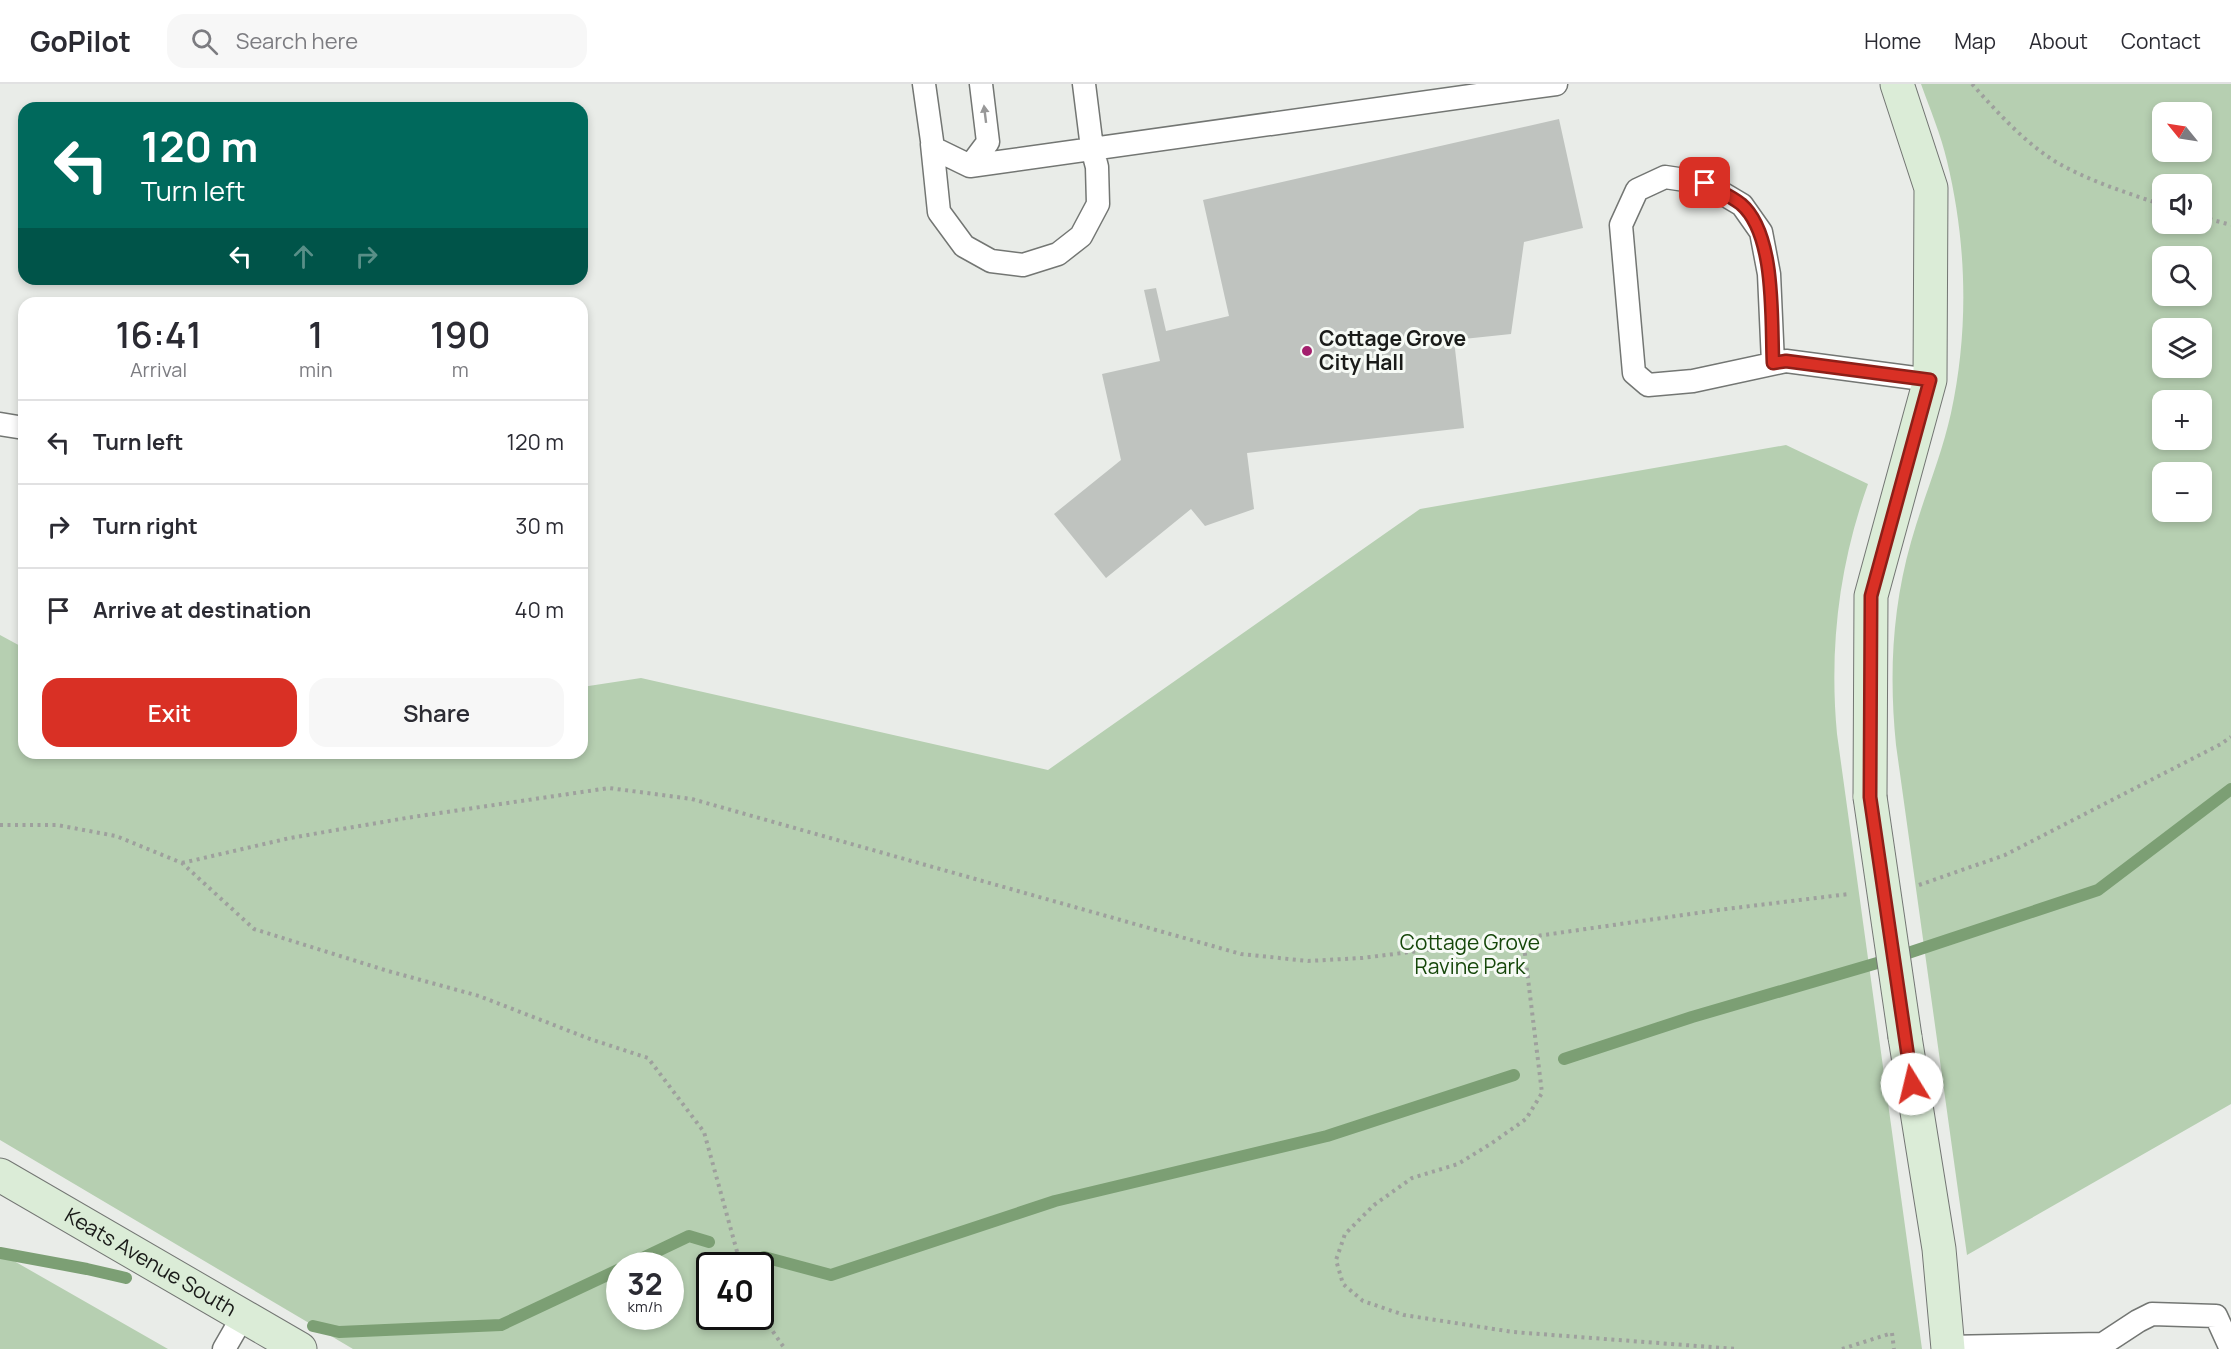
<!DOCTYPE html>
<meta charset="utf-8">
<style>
:root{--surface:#fff;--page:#f7f7f7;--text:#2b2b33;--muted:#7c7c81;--line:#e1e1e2;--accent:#d93025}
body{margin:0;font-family:Manrope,sans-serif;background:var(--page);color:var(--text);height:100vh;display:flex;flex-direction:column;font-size:22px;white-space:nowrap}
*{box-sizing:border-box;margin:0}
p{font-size:20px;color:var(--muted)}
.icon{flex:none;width:33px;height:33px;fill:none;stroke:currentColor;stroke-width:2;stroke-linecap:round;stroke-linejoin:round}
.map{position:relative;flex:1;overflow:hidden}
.drawer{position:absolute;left:18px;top:213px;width:570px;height:462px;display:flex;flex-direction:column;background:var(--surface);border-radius:18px;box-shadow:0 3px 9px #0003}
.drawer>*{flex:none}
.banner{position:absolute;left:18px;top:18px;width:570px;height:183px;border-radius:18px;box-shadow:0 3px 9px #0003;background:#00695c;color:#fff;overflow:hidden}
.needle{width:39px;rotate:300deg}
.buttons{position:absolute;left:2152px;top:18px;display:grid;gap:12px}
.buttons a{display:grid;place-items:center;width:60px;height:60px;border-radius:12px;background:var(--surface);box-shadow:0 3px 9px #0003;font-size:30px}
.speed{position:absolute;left:606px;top:1168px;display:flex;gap:12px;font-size:30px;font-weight:700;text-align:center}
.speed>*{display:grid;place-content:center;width:78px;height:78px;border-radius:50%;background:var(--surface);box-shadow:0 3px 9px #0003;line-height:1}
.speed small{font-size:15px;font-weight:400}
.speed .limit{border:3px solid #111;border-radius:9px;background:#fff;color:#111}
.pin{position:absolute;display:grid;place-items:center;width:51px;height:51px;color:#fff;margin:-26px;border-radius:12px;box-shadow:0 3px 9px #0006}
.me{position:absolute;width:66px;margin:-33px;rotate:351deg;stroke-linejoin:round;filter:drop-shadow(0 0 4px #0008)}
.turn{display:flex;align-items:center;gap:21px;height:126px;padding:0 24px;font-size:27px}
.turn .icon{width:78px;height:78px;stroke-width:2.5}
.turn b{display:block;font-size:42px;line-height:51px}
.lanes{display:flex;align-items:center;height:57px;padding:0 24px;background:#0003;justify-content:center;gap:30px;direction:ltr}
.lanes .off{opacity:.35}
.eta{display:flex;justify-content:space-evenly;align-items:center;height:102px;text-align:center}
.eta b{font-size:36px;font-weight:600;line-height:42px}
.button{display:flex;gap:12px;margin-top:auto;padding:12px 24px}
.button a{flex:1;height:69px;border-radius:18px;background:var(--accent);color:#fff;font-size:24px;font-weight:600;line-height:69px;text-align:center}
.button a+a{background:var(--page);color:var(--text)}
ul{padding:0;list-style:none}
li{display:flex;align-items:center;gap:18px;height:84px;padding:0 24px;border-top:2px solid var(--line)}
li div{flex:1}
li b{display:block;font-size:22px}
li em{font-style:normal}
header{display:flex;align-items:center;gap:36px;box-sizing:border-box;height:84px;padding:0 30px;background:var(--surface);border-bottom:2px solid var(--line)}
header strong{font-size:28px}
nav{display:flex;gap:33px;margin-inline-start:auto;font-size:21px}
.search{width:420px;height:54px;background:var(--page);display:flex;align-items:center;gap:15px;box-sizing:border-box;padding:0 21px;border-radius:18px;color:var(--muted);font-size:22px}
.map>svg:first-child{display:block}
.green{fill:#b6cfb1;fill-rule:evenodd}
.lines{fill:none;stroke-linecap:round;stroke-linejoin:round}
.stream{stroke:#7c9f74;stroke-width:12}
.building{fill:#bfc3bf}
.lane-casing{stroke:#737673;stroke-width:25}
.secondary-casing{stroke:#737673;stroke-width:35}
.path{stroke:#9ea09d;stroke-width:4;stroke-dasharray:3 4.5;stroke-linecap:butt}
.lane{stroke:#fff;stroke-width:22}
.secondary{stroke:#dbecd7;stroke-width:33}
.secondary-bridge-casing{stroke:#737673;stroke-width:35;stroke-linecap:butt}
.secondary-bridge{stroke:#dbecd7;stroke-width:33}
.oneway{fill:#989898}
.route-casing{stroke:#8d1f18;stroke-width:15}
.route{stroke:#d93025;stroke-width:10}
.poi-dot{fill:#a31f6d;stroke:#f6faf5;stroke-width:2}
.labels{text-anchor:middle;stroke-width:6;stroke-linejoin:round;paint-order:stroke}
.poi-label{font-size:21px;font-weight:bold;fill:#1a1b19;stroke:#f6faf5;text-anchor:start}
.park-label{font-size:21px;fill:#16470a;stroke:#f6faf5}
.street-label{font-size:21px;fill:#1a1b19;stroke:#f6faf5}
</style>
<header>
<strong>GoPilot</strong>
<div class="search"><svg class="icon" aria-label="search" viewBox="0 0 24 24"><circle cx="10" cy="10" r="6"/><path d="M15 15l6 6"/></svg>Search here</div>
<nav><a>Home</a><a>Map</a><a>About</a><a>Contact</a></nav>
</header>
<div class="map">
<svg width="2231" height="1265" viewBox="0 0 2231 1265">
<rect width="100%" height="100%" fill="#e9ece8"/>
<path class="green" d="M1921,0h310v1020l-264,151 -71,-510c-7,-69 -4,-136 15,-203 12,-43 30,-84 40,-129 18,-83 16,-169 -4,-252 -6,-26 -17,-52 -26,-77zM2163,28h39v40h-39zM2163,100h39v40h-39zM2163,172h39v40h-39zM2163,244h39v40h-39zM2163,316h39v40h-39zM2163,388h39v40h-39z
M1786,361l82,39c-29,81 -39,164 -31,250l85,615h-1569l-353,-209v-505l24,13v105h558v-66l59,-9 407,92 372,-261zM620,1182h50v51h-50zM710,1182h50v51h-50z
M0,1169l168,96h-168z"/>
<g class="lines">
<path class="stream" d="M1564,975l128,-42 192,-56 214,-71 133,-101
M0,1169l87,16 39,9
M764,1173l67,18 224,-74 272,-65 187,-61
M626,1182l63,-30 20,6
M313,1242l26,6 162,-7 119,-56"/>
</g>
<path class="building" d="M1559,35l24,109 -59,14 -13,92 -57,6 10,88 -217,25 7,56 -49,17 -14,-17 -85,69 -52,-64 67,-54 -19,-86 58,-13 -16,-71 12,-2 10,43 63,-15 -26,-116z"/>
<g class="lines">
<defs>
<path id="lane" d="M924,0l9,64 37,18 18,-24 -7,-58
M932,60l7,68 25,34 27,15 32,4 35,-11 23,-18 17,-32 -1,-37 -5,-19 -8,-64
M970,82l586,-82
M1773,279l-4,-89 -8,-42 -19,-27 -37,-22 -40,-6 -28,13 -16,35 13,148 14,12 45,-4 93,-20 144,19
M0,340l24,4
M1947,1263l156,-3 35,-23 14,-7 64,2 15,33
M224,1265l19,-33"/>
<g id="secondary">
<path d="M1870,713l1,-201 59,-216 1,-192 -34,-104"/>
<path d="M1905,953l34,212 9,100"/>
<path id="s1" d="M0,1091l300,174"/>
</g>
</defs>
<use href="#lane" class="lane-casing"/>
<use href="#secondary" class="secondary-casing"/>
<path class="path" d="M1972,0c25,28 52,58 84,78 33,19 71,31 107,43
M2202,133l29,8
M0,741h57l59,11 66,27 72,66 134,42 91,25 111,43 58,19 56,74 37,134
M182,779l108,-25 116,-20 203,-30 83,11 549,155 67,7 54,-3 161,-20 195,-28 131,-16
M1919,801l86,-30 216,-111 10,-7
M1523,854l19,155 -16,26 -34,24 -34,21 -46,14 -38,27 -29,29 -9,26 7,24 20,17 41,14 109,17 224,17
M760,1229l25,36
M1842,1265l50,-16 2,16"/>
<use href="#lane" class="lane"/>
<use href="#secondary" class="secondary"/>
<defs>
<path id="secondary-bridge" d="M1870,713l35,240"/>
</defs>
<use href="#secondary-bridge" class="secondary-bridge-casing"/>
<use href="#secondary-bridge" class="secondary-bridge"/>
</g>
<defs><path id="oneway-solid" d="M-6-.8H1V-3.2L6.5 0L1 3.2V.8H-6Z" transform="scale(1.5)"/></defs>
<use class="oneway" href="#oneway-solid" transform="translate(985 30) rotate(-97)"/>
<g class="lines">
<defs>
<path id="route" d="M1705,99c12,7 26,13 36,21 35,30 30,115 32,159l13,-2 144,19 -59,216 -1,201 42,287"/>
</defs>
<use href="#route" class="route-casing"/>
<use href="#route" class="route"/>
</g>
<circle class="poi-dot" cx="1307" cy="267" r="6"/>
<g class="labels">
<g class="poi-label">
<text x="1319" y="262">Cottage Grove<tspan x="1319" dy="24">City Hall</tspan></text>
</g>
<g class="park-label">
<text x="1470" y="866">Cottage Grove<tspan x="1470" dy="24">Ravine Park</tspan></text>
</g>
<g class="street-label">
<text dy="7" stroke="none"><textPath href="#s1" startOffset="174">Keats Avenue South</textPath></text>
</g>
</g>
</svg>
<div class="buttons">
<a><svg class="needle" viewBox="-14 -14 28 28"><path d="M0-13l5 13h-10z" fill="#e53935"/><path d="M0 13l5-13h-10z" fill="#7c7c81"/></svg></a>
<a><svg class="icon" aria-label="sound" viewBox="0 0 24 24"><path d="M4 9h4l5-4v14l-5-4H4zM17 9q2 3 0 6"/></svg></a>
<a><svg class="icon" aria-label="search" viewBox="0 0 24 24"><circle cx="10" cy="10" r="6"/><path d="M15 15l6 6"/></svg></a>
<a><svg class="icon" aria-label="layers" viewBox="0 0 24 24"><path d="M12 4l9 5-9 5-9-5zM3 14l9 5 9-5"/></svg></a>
<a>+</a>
<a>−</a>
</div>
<div class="speed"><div>32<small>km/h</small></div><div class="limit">40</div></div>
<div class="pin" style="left:1705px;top:99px;background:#d93025"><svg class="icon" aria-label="arrive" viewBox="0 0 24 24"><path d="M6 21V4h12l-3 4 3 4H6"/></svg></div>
<svg class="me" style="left:1912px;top:1000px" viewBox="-20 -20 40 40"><circle r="19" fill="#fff"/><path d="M0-13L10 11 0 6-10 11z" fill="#d93025"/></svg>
<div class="banner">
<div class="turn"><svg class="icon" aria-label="left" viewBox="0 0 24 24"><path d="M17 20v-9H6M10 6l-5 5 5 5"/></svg><div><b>120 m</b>Turn left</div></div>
<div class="lanes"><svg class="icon" aria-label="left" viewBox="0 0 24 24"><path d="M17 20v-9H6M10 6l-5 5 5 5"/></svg><svg class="icon off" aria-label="ahead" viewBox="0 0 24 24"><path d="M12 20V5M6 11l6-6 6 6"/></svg><svg class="icon off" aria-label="right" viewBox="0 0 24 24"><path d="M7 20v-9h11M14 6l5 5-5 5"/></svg></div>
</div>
<section class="drawer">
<div class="eta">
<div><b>16:41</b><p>Arrival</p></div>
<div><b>1</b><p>min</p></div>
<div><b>190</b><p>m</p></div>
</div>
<ul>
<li><svg class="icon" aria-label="left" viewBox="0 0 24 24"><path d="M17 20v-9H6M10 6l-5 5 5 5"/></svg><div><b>Turn left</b></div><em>120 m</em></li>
<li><svg class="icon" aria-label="right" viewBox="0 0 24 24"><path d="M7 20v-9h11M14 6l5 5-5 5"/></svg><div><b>Turn right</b></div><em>30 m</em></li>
<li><svg class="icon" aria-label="arrive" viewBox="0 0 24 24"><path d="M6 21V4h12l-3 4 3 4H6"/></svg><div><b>Arrive at destination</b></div><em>40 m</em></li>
</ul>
<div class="button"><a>Exit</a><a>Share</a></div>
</section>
</div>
